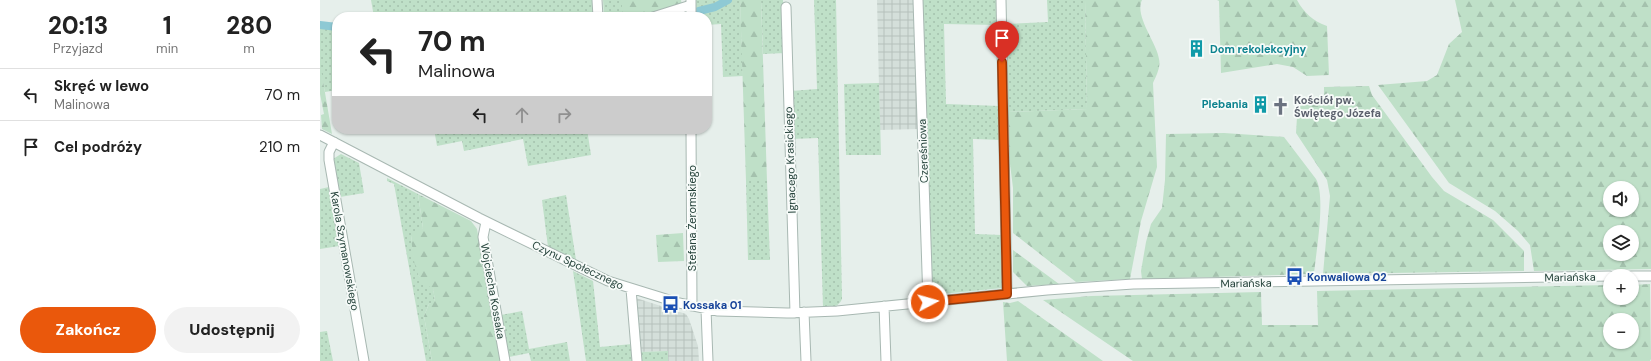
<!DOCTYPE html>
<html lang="pl">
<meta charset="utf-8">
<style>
:root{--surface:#fff;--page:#f2f2f2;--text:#222;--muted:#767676;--line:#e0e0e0;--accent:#ea580c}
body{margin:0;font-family:"DM Sans",sans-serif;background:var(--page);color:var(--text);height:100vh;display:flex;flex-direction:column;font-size:15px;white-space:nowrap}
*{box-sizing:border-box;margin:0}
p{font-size:13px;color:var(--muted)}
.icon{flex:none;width:22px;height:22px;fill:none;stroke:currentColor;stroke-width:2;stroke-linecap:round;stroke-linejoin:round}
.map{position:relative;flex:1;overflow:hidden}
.sheet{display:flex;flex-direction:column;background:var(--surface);width:320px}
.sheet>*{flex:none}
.top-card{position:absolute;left:12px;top:12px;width:380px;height:122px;border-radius:16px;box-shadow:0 1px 3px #0004;background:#fff;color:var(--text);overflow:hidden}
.controls{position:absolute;left:1283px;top:181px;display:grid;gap:8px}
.controls a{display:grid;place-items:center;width:36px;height:36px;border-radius:50%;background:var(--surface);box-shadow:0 1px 3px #0004;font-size:20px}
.pin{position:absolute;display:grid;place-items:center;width:34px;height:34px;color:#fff;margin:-41px -17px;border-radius:50% 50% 50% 0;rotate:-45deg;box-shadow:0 0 4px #0007}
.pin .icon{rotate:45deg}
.me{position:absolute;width:44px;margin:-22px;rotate:84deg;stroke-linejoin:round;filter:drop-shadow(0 0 3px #0008)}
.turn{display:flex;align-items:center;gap:14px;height:84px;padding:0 20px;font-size:18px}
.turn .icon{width:52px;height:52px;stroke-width:2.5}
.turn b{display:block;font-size:28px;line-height:34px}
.lanes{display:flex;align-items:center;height:38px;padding:0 20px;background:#0003;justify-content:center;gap:20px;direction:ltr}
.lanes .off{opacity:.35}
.eta{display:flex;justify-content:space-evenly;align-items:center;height:68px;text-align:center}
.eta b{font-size:24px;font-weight:800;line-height:28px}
.cta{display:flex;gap:8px;margin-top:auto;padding:8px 20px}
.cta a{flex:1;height:46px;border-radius:24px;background:var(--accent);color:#fff;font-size:16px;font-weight:800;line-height:46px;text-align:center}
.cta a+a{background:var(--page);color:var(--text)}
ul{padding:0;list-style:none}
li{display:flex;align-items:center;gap:12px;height:52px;padding:0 20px;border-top:1px solid var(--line)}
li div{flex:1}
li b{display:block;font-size:15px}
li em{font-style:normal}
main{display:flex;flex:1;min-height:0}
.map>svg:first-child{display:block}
.industrial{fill:url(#industrial-grid)}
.grass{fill:url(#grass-dots)}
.forest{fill:url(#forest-firs);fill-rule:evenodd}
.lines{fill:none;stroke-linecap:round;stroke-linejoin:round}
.canal{stroke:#8ec9d4;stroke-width:8}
.minor-casing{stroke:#a8b8b2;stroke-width:11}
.minor{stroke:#fff;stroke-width:9}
.route-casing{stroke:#983908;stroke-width:10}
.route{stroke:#ea580c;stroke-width:7}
.labels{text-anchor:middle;stroke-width:3.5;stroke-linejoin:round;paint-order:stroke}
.culture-label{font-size:11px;font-weight:bold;fill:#0d838f;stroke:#f7fbf9;text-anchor:start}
.worship-label{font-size:11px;font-weight:bold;fill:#5b616d;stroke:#f7fbf9;text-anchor:start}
.street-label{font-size:11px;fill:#24423a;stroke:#f7fbf9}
.transit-label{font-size:11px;font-weight:bold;fill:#164399;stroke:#f7fbf9;text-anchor:start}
</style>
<main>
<section class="sheet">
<div class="eta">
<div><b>20:13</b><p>Przyjazd</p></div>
<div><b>1</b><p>min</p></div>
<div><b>280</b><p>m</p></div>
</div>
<ul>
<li><svg class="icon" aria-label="left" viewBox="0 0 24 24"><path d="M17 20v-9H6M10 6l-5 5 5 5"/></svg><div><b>Skręć w lewo</b><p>Malinowa</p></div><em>70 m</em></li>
<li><svg class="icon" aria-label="arrive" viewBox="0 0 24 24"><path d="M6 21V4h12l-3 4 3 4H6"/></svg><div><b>Cel podróży</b></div><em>210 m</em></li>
</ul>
<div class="cta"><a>Zakończ</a><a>Udostępnij</a></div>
</section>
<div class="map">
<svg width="1331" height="361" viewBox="0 0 1331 361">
<defs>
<pattern id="industrial-grid" width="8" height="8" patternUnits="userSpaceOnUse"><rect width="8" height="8" fill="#d4dfda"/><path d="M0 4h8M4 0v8" fill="none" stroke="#b6c1bc"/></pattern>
<pattern id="grass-dots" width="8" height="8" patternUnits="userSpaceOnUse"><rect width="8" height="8" fill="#bfe0c8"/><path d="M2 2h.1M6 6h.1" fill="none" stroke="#a4c1ad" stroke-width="1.8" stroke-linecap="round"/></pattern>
<pattern id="forest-firs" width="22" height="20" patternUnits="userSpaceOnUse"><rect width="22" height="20" fill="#bfe0c8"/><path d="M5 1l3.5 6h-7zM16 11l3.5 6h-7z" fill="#a4c1ad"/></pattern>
</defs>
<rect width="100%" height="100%" fill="#e6efeb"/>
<path class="industrial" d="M557,0h39l3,129 -39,1z
M316,298l50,16 3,5 9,27 1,15h-31v-10l-29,1z"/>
<path class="grass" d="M51,0h223v17h-220z
M283,0h19v17h-18z
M376,0h44l3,76 -20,1 -2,-53 -14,1v-8h-12l1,-1z
M441,0h22l2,53 -22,1z
M494,0h22l6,299c-4,9 -10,8 -19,8l-5,-169 -27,1v-48l26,-2z
M601,0h76l1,25 -54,-1 2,80 54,2 1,34 -28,-1 2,95 27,1v53l-70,7 -2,-3z
M727,0h38l2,109 -79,3 -2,-88 42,-2z
M0,22l17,2v66l-12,2 -5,-23z
M559,83l2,72h-35l-2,-71z
M114,129h153l4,26 -63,11 -5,-27 -59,12 -2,-10 -25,5z
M21,154l18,9 5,30 -24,4 -7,-38z
M67,178l31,16 5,34 -12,8 3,21 5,19 14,11 2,15 -6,2 -5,12 8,45h-6l-32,-177 -7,-3z
M426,181h21l3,79h-22z
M9,187l10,59 -19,3v-60z
M246,195l10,65 -28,-13 -6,-47z
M253,271l20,10 7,66 32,-3 1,17h-47z
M202,311l7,38 38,-7 3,19h-39l-2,-8 -20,4 -8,-42z
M7,331l6,30h-13v-29z
M348,351v10h-28l-1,-9z"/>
<path class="forest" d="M302,0h59l1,5 -40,12h-20z
M420,0h21l6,181h-21z
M765,0h57c-8,16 15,43 17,59 2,8 -3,17 -6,24l4,84 -16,54 -11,58 -54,3 -63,-49v-45l-5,-40v-36l79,-3z
M897,0h80c7,13 16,21 30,26l2,49 -22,1 -14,-9 -16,-3 -56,9 -2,-72z
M1135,0h196v269l-117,2 -4,-26 -12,-14 -23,-20 -46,-28 -71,-98 49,-4 10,-6 12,-31 13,-12zM1290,188h22v22h-22zM1290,232h22v22h-22z
M0,69h1l11,65 -10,-5 -1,-14 3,-1 -4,-20z
M1049,86l3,9 60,82 12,14 49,29 31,31v20l-201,3 7,-78 -3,-16 -31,-47 2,-32 26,-6v-8z
M904,133l60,4 32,42c10,18 0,73 -2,95l-172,5 -1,-8 5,-29 5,-18 11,-16 3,-28 1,-46z
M98,194l53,27 6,8 23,132h-68l-8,-45 5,-12 6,-3 -2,-13c-20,-6 -20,-35 -22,-53l5,-5 7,-2z
M363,233l1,28 -26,1 -2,-27z
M693,250l46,34 -32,2 -14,-14z
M1330,284l1,75 -1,2h-517l-90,-61 48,-4 170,-4 1,33h56l-1,-34 293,-6v13h22v-13zM1290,320h22v22h-22z
M698,301l85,60h-96l-4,-59 7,1z"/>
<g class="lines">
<path class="canal" d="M379,11l16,-4 13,-7
M358,17l9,-2
M0,25l17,2"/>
<defs>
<path id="minor" d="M277,0l1,17
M371,0v17
M598,0l10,302
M681,0l6,293
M466,7l9,306
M333,17l38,-12
M371,129l1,177
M0,135l159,83 129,63 71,22 39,8 69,2 50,-2 210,-21 86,-6 477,-8
M14,142l-5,10v8l35,201
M166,222l-3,15 22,124
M1311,276h20
M311,289l6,72
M564,306l2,55
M386,309l2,52
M484,312l2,49"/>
</defs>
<use href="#minor" class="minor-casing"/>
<use href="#minor" class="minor"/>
</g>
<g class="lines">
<defs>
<path id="route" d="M608,302l79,-8 -5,-232"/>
</defs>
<use href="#route" class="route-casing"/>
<use href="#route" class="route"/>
</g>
<defs>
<symbol id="building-bare" viewBox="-9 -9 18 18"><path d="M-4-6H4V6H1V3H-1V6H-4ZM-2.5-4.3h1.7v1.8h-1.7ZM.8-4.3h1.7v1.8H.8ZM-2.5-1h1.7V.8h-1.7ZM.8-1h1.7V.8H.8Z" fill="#0f9aa8" stroke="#f7fbf9" stroke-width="2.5" paint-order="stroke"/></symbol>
<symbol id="church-bare" viewBox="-9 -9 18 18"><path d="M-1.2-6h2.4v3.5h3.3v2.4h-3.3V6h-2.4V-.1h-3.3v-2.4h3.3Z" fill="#6b7280" stroke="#f7fbf9" stroke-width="2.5" paint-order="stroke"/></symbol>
<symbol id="bus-bare" viewBox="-9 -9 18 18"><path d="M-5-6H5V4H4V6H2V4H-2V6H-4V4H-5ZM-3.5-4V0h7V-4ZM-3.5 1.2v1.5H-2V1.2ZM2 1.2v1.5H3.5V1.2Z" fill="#1a4fb4" stroke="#f7fbf9" stroke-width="2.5" paint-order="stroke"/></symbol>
</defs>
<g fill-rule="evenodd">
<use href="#building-bare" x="864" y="36" width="25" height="25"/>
<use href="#building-bare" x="928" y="92" width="25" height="25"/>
<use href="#church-bare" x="948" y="94" width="25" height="25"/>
<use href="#bus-bare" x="962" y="264" width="25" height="25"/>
<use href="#bus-bare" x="338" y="292" width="25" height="25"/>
</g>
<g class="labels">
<g class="culture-label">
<text x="890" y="53">Dom rekolekcyjny</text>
<text x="928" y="108" text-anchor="end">Plebania</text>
</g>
<g class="worship-label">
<text x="974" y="104">Kościół pw.<tspan x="974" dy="13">Świętego Józefa</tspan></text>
</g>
<g class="street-label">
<text transform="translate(603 151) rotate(-92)" y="4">Czereśniowa</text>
<text transform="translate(470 160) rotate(-92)" y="4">Ignacego Krasickiego</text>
<text transform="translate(372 218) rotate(-90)" y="4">Stefana Żeromskiego</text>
<text transform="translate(25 251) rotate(80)" y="4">Karola Szymanowskiego</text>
<text transform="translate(258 265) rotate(25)" y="4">Czynu Społecznego</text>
<text transform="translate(1250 277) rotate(-1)" y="4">Mariańska</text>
<text transform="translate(926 283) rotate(-1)" y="4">Mariańska</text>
<text transform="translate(173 291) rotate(80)" y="4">Wojciecha Kossaka</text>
</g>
<g class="transit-label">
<text x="987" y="281">Konwaliowa 02</text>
<text x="363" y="309">Kossaka 01</text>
</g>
</g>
</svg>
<div class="controls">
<a><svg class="icon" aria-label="sound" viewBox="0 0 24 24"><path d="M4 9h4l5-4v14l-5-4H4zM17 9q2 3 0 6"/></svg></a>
<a><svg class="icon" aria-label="layers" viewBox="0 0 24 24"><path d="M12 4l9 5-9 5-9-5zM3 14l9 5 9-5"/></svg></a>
<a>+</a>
<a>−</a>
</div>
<div class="pin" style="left:682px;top:62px;background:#d93025"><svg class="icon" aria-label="arrive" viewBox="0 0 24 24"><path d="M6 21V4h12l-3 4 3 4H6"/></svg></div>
<svg class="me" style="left:608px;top:302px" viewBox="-20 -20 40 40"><circle r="17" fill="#ea580c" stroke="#fff" stroke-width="3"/><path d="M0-11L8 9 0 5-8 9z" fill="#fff"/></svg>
<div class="top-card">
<div class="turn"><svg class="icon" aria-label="left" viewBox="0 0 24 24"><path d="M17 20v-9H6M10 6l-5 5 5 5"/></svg><div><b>70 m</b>Malinowa</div></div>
<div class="lanes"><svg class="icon" aria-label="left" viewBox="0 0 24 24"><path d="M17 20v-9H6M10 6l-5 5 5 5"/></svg><svg class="icon off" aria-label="ahead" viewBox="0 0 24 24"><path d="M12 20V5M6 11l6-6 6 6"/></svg><svg class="icon off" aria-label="right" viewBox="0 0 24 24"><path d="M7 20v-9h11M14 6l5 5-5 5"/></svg></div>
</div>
</div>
</main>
